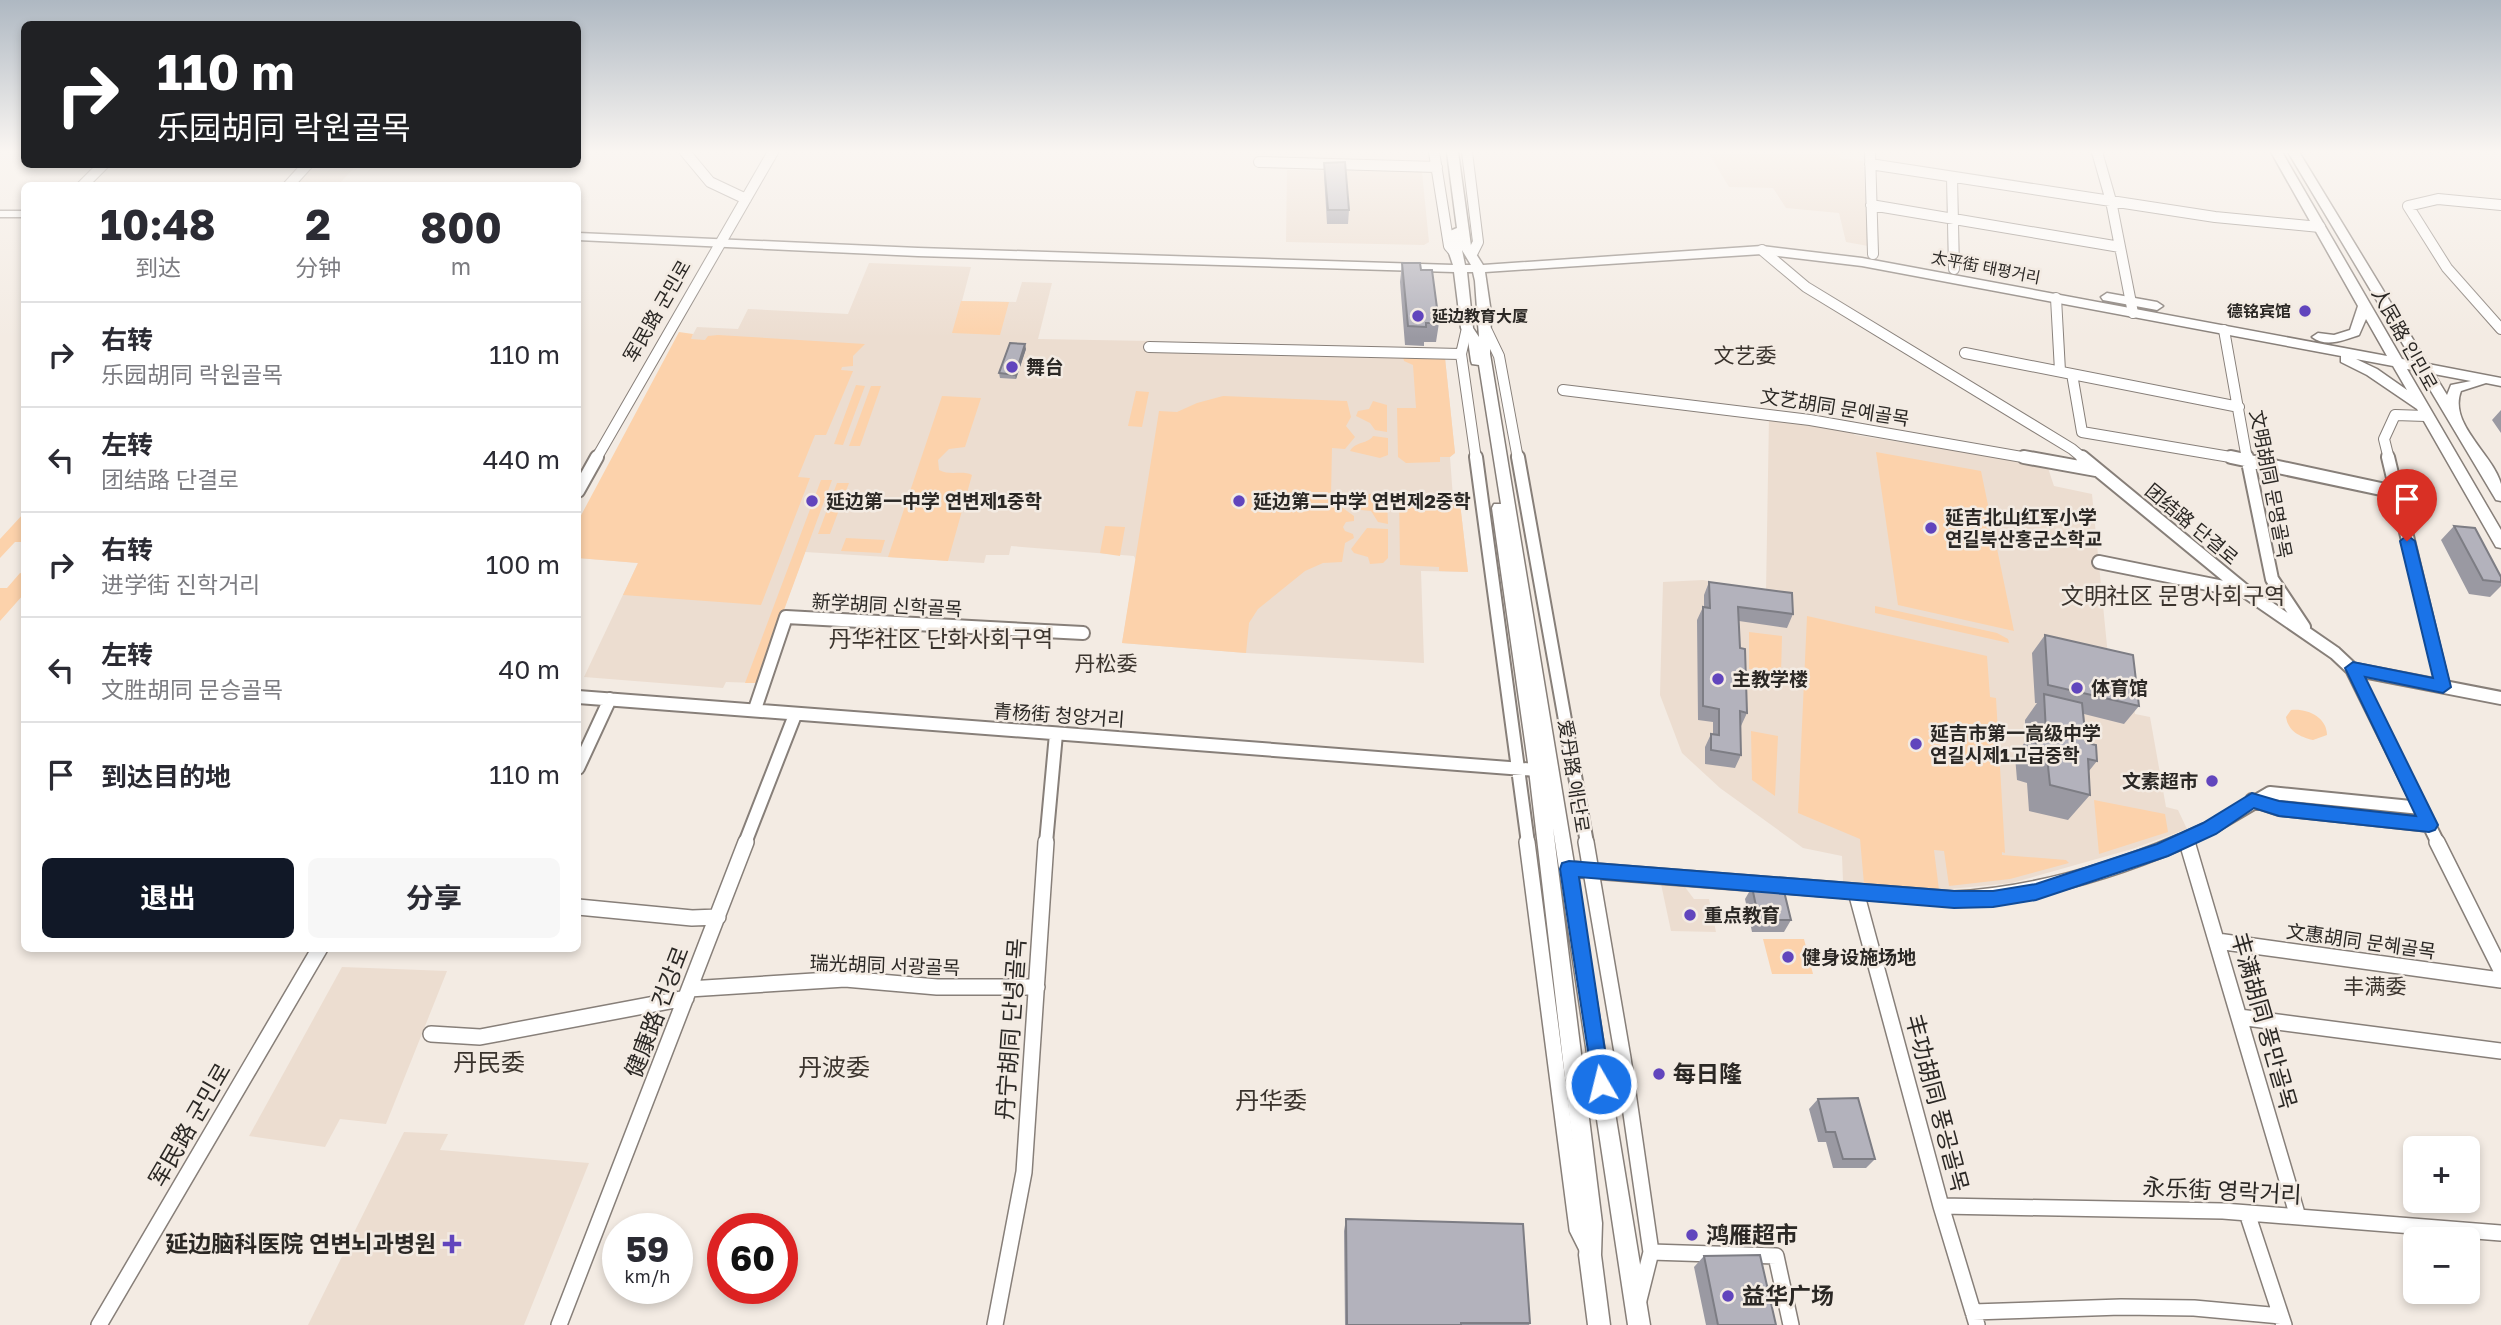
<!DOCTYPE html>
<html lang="zh">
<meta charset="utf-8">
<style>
:root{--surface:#fff;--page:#f7f7f7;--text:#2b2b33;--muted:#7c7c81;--line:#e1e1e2;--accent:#111827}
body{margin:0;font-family:"Golos Text","Noto Sans SC","Noto Sans KR",sans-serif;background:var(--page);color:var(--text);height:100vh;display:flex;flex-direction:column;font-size:26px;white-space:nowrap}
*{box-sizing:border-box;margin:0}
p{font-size:23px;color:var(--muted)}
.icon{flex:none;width:38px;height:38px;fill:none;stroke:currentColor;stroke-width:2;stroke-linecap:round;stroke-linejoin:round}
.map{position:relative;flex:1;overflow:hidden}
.panel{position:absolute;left:21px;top:182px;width:560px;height:770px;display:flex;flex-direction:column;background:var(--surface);border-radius:10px;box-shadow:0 4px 10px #0003}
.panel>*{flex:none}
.banner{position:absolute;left:21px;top:21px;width:560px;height:147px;border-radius:10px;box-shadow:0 4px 10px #0003;background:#202124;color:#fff;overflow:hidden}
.buttons{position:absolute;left:2403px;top:1136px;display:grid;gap:14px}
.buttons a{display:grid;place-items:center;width:77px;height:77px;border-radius:10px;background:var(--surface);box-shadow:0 4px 10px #0003;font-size:35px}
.speed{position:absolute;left:602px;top:1213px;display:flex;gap:14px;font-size:35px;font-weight:700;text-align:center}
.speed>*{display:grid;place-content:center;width:91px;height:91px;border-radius:50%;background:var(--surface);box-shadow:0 4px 10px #0003;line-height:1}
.speed small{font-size:18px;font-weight:400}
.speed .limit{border:10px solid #d22;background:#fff;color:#111}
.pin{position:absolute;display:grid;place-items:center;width:60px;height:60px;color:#fff;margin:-72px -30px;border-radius:50% 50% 50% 0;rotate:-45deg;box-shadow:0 0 7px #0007}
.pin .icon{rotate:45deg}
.me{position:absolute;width:77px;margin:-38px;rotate:352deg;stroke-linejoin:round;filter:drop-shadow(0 0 5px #0008)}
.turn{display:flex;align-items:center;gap:24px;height:147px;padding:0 21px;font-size:32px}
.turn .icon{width:91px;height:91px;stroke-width:2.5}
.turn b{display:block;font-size:49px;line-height:60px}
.eta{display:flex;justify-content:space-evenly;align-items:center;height:119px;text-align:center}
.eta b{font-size:42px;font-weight:700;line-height:49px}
.cta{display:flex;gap:14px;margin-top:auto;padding:14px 21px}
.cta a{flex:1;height:80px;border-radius:10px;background:var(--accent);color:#fff;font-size:28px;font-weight:700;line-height:80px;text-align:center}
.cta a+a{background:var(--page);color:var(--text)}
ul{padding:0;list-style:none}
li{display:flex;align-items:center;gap:21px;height:105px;padding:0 21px;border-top:2px solid var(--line)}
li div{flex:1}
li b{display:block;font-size:26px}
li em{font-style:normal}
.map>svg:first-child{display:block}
.built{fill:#ecddd0}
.green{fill:#fcd2ab}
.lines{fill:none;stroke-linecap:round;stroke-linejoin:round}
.minor-far2-casing{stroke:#877f79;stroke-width:12}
.minor-far1-casing{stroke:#877f79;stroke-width:16}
.minor-casing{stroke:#877f79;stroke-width:18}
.major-casing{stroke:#877f79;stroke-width:3}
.minor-far2{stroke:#fff;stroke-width:10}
.minor-far1{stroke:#fff;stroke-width:12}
.minor{stroke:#fff;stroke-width:15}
.major{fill:#fff;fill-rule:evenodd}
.wall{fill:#9a99a2}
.shaded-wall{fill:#7d7d84}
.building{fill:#b3b2bc;stroke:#7d7d84;stroke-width:2}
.route{fill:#1a73e8;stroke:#114b97;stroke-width:2}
.poi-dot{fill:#6145bd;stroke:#f3ebe3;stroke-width:2.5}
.labels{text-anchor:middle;stroke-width:5;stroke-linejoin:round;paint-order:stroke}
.far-street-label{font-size:16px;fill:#2b2825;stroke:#f3ebe3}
.far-poi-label{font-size:16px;font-weight:bold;fill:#2b2825;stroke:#f3ebe3;text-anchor:end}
.street-label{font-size:19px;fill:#2b2825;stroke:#f3ebe3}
.poi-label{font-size:19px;font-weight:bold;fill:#2b2825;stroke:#f3ebe3;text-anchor:start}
.neighbourhood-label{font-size:21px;fill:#3b342e;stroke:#f3ebe3}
.quarter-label{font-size:23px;fill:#3b342e;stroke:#f3ebe3}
.near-street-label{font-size:23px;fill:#2b2825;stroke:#f3ebe3}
.near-poi-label{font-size:23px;font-weight:bold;fill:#2b2825;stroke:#f3ebe3;text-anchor:start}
.near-neighbourhood-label{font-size:24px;fill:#3b342e;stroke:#f3ebe3}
</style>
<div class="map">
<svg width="2501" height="1325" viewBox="0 0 2501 1325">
<rect width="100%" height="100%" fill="#f3ebe3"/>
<path class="built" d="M1708,152h131l1,6 23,3 5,85 -22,-4 -7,-29 -53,-5 -13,-20 -44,-1z
M312,165h45l-19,20 -47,1z
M1287,170l135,2 7,70 -5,3 -138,-3z
M869,263l102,4 -9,34 54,1 6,-20 30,1 -14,56 112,2 -1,9 296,8 10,95 -5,4 3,41 7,5 8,69 -47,-1 3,92 -178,-10 -124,-10 14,-83 -2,-4 -123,-10 -2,9h-23l-2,8 -179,-11 -48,131 -31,-1 -3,6 -139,-11 54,-114 -60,-5v-12l119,-219 41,2 10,-20 100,5z
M1769,416l83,16 3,3 192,30 7,21 38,8 17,172 21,5 5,43 15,3 16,90 12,3 9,19 -55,20 -120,34 -72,7 -66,-4 -31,-5 -1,-25 -39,-8 -83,-60 -38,-35 -22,-58 3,-113 40,-2 63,12z
M1661,884l17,1 7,2 9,12h15l7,33 -45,-1z
M342,967l105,4 -61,153 -46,-5 -15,28 -76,-11z
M404,1132l44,2 -8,16 149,13 -65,162h-216z"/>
<path class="green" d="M961,301l48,1 -9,33 -48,-2z
M679,332l14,2 -2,5 14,1 3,-4 10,-1 147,9 -12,12v10l-11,1 -1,3 12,1 -27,64h-11l-17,42 12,1 -49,127 -138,-10 15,-32 -60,-5v-37z
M1403,357l42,1 10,95 -5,4h-10v5l-34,1 -8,-6 -1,-49h19l-3,-43 -9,-4z
M856,385l9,1 -22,59 -9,-1z
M871,386h10l-21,60h-11z
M1136,391l13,1 -7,35 -14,-1z
M942,396l39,2 -16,49 -16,2 -11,11 1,10c11,6 24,0 33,5l-24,86 -60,-4z
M1223,396l124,5 4,16 -5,9 9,11 -10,12 -13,-1 -1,47 5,2 4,9 14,10v5l-8,1 -3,5 2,4 8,3 1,4 -9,5 -3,19 -19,1 -18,8 -47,38 -9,14 -3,30 -124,-10 37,-232 18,1 20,-9z
M1373,401l14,4v27l-12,-2 -5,-7 -14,-7 2,-5 11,-2z
M1373,436l15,2v17l-8,3 -30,-7c6,-10 18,-7 23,-15z
M1876,452l105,19 33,160 -116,-26z
M821,480h11l-75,203h-12z
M837,483h12l-19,51h-12z
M1380,492l7,4 1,28 -10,-2 -7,-11 -20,-2 -8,-9 10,-7 12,2z
M1430,495l1,9h23l-1,-5 7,4 8,69 -29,-1v-4l-39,-2 -1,-69z
M24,513v29h-9l-15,16v-19z
M1105,526l20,1 -5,29 -20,-3z
M1367,528l21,1v29l-5,5 -13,1 -2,-7 -14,-4 -3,-4z
M846,538l39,2 -4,13 -40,-2z
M20,573l4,1v20l-24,27v-33h7z
M1875,606l122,27 11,6 1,4 -134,-30z
M1807,616l180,40 3,41 6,1 9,155 -3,-1v3l64,5 3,3 -59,16 -61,7 -5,-35 -10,-1 5,40 -75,-6 -4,-45 -62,-26z
M1749,632l33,4 -1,38 -32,-5z
M2291,710c16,-2 36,7 36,25l-14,5c-13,-3 -25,-9 -27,-23z
M1751,731l27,5 -3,60 -23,-16z
M2094,800l71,14 3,18 -69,22z
M1763,939h41l9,35h-41z"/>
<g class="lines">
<defs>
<path id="minor-far2" d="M685,152l25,30 36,17
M1434,152l15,94 6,7
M1467,152l11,90 -5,10
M1870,152l3,102
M2097,152l14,49 22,112
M1259,162l178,5
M1870,164l345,53 105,10
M1952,177l2,92
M82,186l22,-22
M288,186l20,-22
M1871,205l249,42
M2501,205l-63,-6 -30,7 39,62 54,61
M1762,250l44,37 266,162 12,10
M2056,298l4,73
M1467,328l-6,26 15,105
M2224,330l23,129
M1487,331l12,25 19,103
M1149,347l312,7
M1965,353l274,54
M2072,374l10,58 160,27
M1563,390l247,30 224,39
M596,459l177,-307
M2389,459l-5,-20 11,-24 31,1"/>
<path id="minor-far1" d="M1476,457l52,386
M1518,457l69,386
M2024,457l72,13
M2082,457l163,134 90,62 17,16 86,174
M2231,457l164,35
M2247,457l25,122 32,48
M2388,457l55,229
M578,491l19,-34
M2099,562l144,29
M2352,669l149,29
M578,697l959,73
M755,709l31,-92 297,16
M578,768l32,-69
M2252,800l27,9 150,16
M2186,839l1,4
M745,843l50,-128
M1046,843l10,-109
M2176,843l38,-17 56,-33 151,15"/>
<path id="minor" d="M1527,842l50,387 11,22
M1586,842l37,216 28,194 -12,48
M2187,842l111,375
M2437,842l64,128
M1568,869l386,30c79,-4 153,-26 226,-57
M1856,892l85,314 36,119
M578,907l114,11 26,-1
M2217,941l284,39
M689,989l156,-10 92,8h100
M2239,1017l262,34
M431,1034l49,3 206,-39
M1941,1206l282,5 278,22
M2247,1213l37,112
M1651,1252l125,4 15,69
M1973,1312l148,-5 73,1 87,8
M99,1325l221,-377
M559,1325l187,-483
M995,1325l29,-153 22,-330"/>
<path id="major" d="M1447,152h11l13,94 12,19 279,-19 100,12 525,98 -21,-37 -7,16c-15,5 -33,13 -47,2l6,-4 16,2 16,-5 8,-24 -87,-154h11l120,207 11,2 -125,-209h11l129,212 73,14v8l-15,-3 -25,8c-13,33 32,63 40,93 0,5 0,12 0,17l-5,-1 -77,-129 -12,-2 94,161v18l-5,-1 -79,-138 -50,-34 -26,-13v-6l-479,-90 -100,-12 -277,18 6,41 -1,41 160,971h-22l-75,-497 49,395 -1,32 9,70h-22l-9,-70 3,-32 -53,-453 -37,-262 2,-4h7l-22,-139 -7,-1 -1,-3 -3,-21 -7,-12 -7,-56 -536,-16 -340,-16v-7l340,15 535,17 -4,-12 4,-8 -3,-14 7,-3zM1462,250l9,15h-6zM1467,272h6l2,9 4,56 -6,-9zM2356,359l37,7 14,24 -30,-21zM2434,374l37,7 -20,4 -4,10z
M0,211h24v6h-24z
M2107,293l50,9 6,4 -6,4 -54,-10 -2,-3z"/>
</defs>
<use href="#minor-far2" class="minor-far2-casing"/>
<use href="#minor-far1" class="minor-far1-casing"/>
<use href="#minor" class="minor-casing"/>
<use href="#major" class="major-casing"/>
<use href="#minor-far2" class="minor-far2"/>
<use href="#minor-far1" class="minor-far1"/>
<use href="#minor" class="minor"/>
<use href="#major" class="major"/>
</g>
<path class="wall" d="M1324,163l25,47 -1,14h-21l-3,-48z
M1402,263l19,7 18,53 -3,19h-12v4l-19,-1 -5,-63z
M1026,349l-10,30 -16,-1 -1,-5z
M2501,410v23l-9,-13z
M2454,526l47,51v9l-11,11 -21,-3 -28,-54z
M1709,582l84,32 -6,14 -48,-7 1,27 7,65 -6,13h-1l1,29 -6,13 -30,-4v-17l6,-13 2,1v-13l-15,-2 -1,-100 6,-13h1v-12z
M2045,635l94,71 -15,18 -40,-10 2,29 11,18 -8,10 1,24 -22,25 -39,-9 -2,-28 -10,-3 -2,-24 10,-14v-22l12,-17h-2l-3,-50z
M1752,887l39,33 -7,12h-32l-7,-33z
M1818,1099l57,60 -9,9h-33l-7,-26h-8l-9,-33z
M1346,1219l184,104 -1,2h-184l-1,-94z
M1704,1256l72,69h-70l-12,-58z"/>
<path class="shaded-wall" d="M1025,344l1,5 -10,30 -1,-4z"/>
<path class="building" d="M1345,162l4,48h-21l-4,-47z
M1402,263h18l1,7h11l7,53h-13v4l-18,-1z
M1010,343l15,1 -10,31 -16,-2z
M2454,526l21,2 26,49v5l-18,-2z
M1709,582l83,11 1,21 -55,-7 2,41 5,1 2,64 -7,-2 1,44 -30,-5v-16l8,1v-26l-16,-3v-99l7,1z
M2045,635l88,20 6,51 -91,-21z
M2044,694l38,9 4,40 10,2 1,16 -9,-2 2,36 -40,-10 -3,-28 -10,-3 -2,-25 11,3z
M1752,887h31l8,33h-32z
M1858,1098l17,61h-32l-8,-27h-9l-8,-33z
M1346,1219l177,5 7,99h-69v2h-114z
M1760,1255l16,70h-58l-14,-69z"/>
<linearGradient id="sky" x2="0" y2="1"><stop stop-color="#aeb8c2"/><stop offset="0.45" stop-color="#faf6f2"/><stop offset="1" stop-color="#faf6f2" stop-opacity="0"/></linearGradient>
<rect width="2501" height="338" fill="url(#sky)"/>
<path class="route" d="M2407,535l8,6 36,146 -8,6 -78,-16 73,148 -3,5 -6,2 -150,-16 -25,-8 -38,26 -48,22 -132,44 -43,7 -39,1 -375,-31 31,207 -2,6 -7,3 -7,-3 -34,-221 2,-6 7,-2 385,30h39l43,-7 121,-40 46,-21 49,-30 27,8 137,15 -71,-148 8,-6 80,16 -33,-137z"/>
<g class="poi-dot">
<circle cx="2305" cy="311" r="7"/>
<circle cx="1418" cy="316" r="7"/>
<circle cx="1012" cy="367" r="7"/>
<circle cx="812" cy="501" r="7"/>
<circle cx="1239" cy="501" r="7"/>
<circle cx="1931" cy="528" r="7"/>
<circle cx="1718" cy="679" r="7"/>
<circle cx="2077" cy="688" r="7"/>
<circle cx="1916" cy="744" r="7"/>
<circle cx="2212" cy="781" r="7"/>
<circle cx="1690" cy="915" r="7"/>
<circle cx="1788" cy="957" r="7"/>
<circle cx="1659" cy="1074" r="7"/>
<circle cx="1692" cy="1235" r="7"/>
<path d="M448.5 1233.5h7v7h7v7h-7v7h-7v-7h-7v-7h7z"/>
<circle cx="1728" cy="1296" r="7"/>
</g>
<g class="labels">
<g class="far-street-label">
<text transform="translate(1986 267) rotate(11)" y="6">太平街 태평거리</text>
</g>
<g class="far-poi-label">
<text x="2291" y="317">德铭宾馆</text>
<text x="1432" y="322" text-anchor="start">延边教育大厦</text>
</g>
<g class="street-label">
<text transform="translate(657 311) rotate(-60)" y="7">军民路 군민로</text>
<text transform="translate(2405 339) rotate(61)" y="7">人民路 인민로</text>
<text transform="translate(1835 407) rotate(9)" y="7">文艺胡同 문예골목</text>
<text transform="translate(2271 484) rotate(79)" y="7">文明胡同 문명골목</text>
<text transform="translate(2192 524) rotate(40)" y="7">团结路 단결로</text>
<text transform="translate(887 605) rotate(3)" y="7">新学胡同 신학골목</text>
<text transform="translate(1059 715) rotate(4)" y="7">青杨街 청양거리</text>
<text transform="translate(1574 776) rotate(81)" y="7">爱丹路 애단로</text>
<text transform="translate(2361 941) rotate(8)" y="7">文惠胡同 문혜골목</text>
<text transform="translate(885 965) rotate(2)" y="7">瑞光胡同 서광골목</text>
</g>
<g class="poi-label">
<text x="1026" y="374">舞台</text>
<text x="826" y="508">延边第一中学 연변제1중학</text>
<text x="1253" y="508">延边第二中学 연변제2중학</text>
<text x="1945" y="524">延吉北山红军小学<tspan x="1945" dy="22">연길북산홍군소학교</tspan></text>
<text x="1732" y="686">主教学楼</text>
<text x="2091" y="695">体育馆</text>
<text x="1930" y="740">延吉市第一高级中学<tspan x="1930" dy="22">연길시제1고급중학</tspan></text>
<text x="2198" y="788" text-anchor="end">文素超市</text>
<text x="1704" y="922">重点教育</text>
<text x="1802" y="964">健身设施场地</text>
</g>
<g class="neighbourhood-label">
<text x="1745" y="363">文艺委</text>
<text x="1106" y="671">丹松委</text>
<text x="2375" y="994">丰满委</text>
</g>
<g class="quarter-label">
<text x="2173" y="604">文明社区 문명사회구역</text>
<text x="941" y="647">丹华社区 단화사회구역</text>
</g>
<g class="near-street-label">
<text transform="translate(657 1012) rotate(-69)" y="8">健康路 건강로</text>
<text transform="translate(2264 1021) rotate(74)" y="8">丰满胡同 풍만골목</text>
<text transform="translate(1011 1029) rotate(-86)" y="8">丹宁胡同 단녕골목</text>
<text transform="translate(1937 1103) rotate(75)" y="8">丰功胡同 풍공골목</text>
<text transform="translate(190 1125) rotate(-60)" y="8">军民路 군민로</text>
<text transform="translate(2222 1191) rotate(3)" y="8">永乐街 영락거리</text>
</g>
<g class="near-poi-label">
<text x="1673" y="1082">每日隆</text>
<text x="1706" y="1243">鸿雁超市</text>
<text x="436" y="1252" text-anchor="end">延边脑科医院 연변뇌과병원</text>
<text x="1742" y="1304">益华广场</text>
</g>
<g class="near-neighbourhood-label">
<text x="489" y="1071">丹民委</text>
<text x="834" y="1076">丹波委</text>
<text x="1271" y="1109">丹华委</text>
</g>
</g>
</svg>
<div class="buttons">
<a>+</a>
<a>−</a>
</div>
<div class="speed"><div>59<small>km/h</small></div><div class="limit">60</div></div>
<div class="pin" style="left:2407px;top:541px;background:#d93025"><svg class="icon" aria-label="arrive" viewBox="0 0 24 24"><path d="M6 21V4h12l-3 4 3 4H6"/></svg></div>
<svg class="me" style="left:1601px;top:1084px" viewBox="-20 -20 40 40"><circle r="17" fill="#1a73e8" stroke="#fff" stroke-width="3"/><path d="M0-11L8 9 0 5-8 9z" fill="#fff"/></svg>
<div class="banner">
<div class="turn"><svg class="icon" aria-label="right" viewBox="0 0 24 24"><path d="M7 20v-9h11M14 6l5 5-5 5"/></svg><div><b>110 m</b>乐园胡同 락원골목</div></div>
</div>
<section class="panel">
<div class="eta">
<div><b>10:48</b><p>到达</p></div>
<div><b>2</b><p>分钟</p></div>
<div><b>800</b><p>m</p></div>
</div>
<ul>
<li><svg class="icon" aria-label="right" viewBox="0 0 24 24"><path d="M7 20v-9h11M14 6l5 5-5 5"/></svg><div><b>右转</b><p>乐园胡同 락원골목</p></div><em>110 m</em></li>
<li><svg class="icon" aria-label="left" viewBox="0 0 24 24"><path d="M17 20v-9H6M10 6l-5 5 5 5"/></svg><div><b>左转</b><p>团结路 단결로</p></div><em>440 m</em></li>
<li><svg class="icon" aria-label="right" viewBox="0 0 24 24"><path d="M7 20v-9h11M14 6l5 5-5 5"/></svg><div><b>右转</b><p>进学街 진학거리</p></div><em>100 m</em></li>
<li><svg class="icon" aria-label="left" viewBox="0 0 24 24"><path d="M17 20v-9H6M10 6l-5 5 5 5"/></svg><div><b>左转</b><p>文胜胡同 문승골목</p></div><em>40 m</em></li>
<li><svg class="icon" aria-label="arrive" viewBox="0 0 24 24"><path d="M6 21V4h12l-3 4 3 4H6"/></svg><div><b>到达目的地</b></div><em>110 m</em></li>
</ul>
<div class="cta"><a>退出</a><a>分享</a></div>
</section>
</div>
